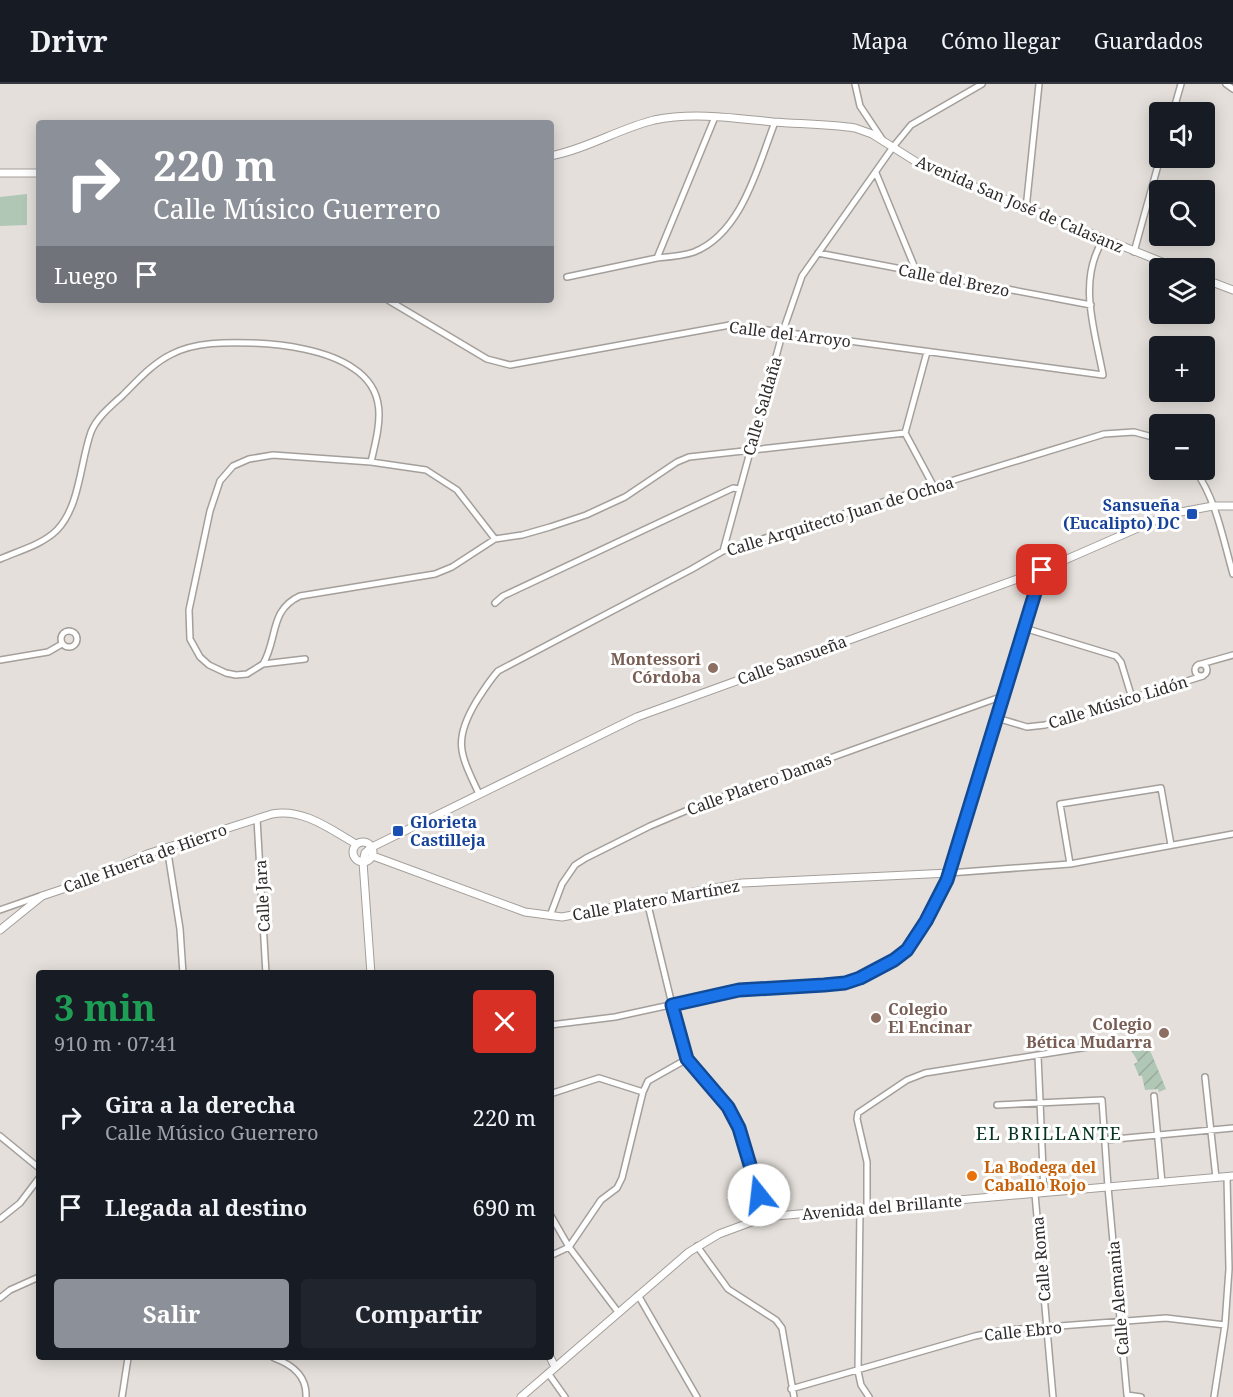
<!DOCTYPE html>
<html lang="es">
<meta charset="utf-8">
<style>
:root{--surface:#171b24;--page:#20242c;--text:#f1f3f6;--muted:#9ea1a6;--line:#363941;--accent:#8c9099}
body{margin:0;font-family:"Noto Serif",serif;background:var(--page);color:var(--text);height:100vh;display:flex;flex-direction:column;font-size:22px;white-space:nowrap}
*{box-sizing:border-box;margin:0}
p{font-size:20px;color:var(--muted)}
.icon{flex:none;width:33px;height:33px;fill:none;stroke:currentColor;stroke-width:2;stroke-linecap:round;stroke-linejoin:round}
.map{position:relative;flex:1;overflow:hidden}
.details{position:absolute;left:36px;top:886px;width:518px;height:390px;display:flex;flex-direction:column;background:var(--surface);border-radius:6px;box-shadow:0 3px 15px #0003}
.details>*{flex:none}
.banner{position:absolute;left:36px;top:36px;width:518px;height:183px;border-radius:6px;box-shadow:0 3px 15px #0003;background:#8c9099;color:#fff;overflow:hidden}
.buttons{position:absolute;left:1149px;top:18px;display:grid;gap:12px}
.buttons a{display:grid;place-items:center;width:66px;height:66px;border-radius:6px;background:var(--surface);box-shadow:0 3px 15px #0003;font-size:30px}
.pin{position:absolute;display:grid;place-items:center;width:51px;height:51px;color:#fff;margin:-26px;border-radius:12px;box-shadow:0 3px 9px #0006}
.me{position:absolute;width:66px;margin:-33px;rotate:344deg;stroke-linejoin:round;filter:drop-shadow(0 0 4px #0008)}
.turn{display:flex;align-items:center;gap:21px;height:126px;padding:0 18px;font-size:27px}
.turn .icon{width:78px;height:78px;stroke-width:2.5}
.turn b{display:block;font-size:42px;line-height:51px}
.then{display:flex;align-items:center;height:57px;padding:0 18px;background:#0003;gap:12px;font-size:22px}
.round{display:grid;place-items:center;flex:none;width:63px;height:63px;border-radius:6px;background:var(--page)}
.overview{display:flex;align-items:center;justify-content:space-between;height:102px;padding:0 18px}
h1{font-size:36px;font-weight:700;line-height:45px;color:#1e9e55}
.cta{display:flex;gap:12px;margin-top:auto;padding:12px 18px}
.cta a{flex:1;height:69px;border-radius:6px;background:var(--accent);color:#fff;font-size:24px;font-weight:700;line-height:69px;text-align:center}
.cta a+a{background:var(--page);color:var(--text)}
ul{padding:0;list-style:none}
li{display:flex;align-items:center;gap:18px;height:90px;padding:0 18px}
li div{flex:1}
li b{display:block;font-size:22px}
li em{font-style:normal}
header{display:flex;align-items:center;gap:36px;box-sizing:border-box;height:84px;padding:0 30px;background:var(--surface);border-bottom:2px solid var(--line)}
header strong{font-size:28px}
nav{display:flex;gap:33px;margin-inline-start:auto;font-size:21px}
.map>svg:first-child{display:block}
.grass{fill:#b0c7b6}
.garden{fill:url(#garden-furrows)}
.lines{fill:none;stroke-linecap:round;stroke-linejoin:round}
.minor-casing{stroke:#a49f9b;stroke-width:8}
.tertiary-casing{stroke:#a49f9b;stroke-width:9}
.minor{stroke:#fff;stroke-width:5}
.tertiary{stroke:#fff;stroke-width:7}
.route-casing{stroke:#114b97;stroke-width:15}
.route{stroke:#1a73e8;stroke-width:10}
.transit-dot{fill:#1a4fb4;stroke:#fff;stroke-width:2}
.education-dot{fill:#8d6e63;stroke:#fff;stroke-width:2}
.food-dot{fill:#e8710a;stroke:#fff;stroke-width:2}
.labels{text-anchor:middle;stroke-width:6;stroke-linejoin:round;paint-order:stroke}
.street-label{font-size:16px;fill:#2f2c2b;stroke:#fff}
.transit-label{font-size:16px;font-weight:bold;fill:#164399;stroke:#fff;text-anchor:end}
.education-label{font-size:16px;font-weight:bold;fill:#785e54;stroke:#fff;text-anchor:end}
.food-label{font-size:16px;font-weight:bold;fill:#c56008;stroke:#fff;text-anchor:start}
.neighbourhood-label{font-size:18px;letter-spacing:1.5px;fill:#043421;stroke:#fff}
</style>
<header>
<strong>Drivr</strong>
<nav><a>Mapa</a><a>Cómo llegar</a><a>Guardados</a></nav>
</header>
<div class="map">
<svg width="1233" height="1313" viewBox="0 0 1233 1313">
<defs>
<pattern id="garden-furrows" width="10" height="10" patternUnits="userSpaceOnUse" patternTransform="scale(1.5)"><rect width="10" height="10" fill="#b0c7b6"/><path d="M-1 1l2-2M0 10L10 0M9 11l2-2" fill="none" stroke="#98ab9d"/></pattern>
</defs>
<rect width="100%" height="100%" fill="#e4dfda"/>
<path class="grass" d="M27,110v31l-27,1v-29z"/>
<path class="garden" d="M1147,959l19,46 -7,3 -1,-3 -13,1 -3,-14h-3l-5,-12 4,-2 -7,-12z"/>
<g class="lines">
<defs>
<path id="minor" d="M855,0l5,22 22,33
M1226,0l7,5
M1173,28l8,-28
M876,89l41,100
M1026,125l13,-125
M1134,168l26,-94
M818,169l273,52
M657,174c12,-1 26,-2 37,-6 48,-19 64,-86 81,-130
M567,193l90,-19 58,-141
M388,216l99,59 23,6 220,-40 373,50c-8,-44 -26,-94 0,-135
M927,268l-22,81 29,54
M1195,386c21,29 28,69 38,104
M723,467l60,-220 19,-55 91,-129 18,-22 71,-41
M0,475c18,-8 42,-14 57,-29 23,-24 23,-67 34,-98 6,-15 20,-26 32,-37 15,-15 30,-32 49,-41 23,-12 55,-12 80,-11 31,1 75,7 101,25 37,24 26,59 18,94
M495,519l8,-7 230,-108 6,1
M1024,544l92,28 5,6 11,36
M61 555a8 8 0 1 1 16 0a8 8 0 1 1-16 0Z
M305,575l-42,5 -16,10 -11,1 -10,-2 -17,-8 -9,-8 -10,-18 -1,-29 21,-99 10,-30 13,-15 16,-7 24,-4 98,7 55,8 31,20 38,49
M0,576l48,-8 14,-8
M263,580c15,-25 6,-54 37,-68l135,-22 17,-7 43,-28 27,-4 28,-8 36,-12 39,-18 52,-35 12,-5 216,-24
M1201,580l32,-9
M1195 586a6 6 0 1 1 12 0a6 6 0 1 1-12 0Z
M997,634l30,9 18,-2 158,-49
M479,710c-18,-39 -27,-52 -3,-92 7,-11 13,-21 22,-31l194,-102 31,-18 381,-117 30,-2 26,7
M257,735l9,155
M167,763l13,82 3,45
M1070,780l-10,-60 101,-16 10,57
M647,817l36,149 4,9 47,57 5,12 26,89
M0,826l40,-14
M550,832l12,-32 13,-19 11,-7 64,-32 52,-22 301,-108
M550,941l65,-8 124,-27 85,-5 21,-2 15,-5 34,-18 13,-10 19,-29 23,-48 121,-9 163,-30
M1038,972l6,137
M1205,993l11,101
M550,1010l49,-16 44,14
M1154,1012l8,87
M997,1021l105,-5 6,87 19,208 14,2
M0,1052l39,32
M1105,1056l128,-12
M1035,1110l18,203
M867,1124v-46l-10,-43 1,-6 49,-33 18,-7 169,-27
M860,1125l-2,162 3,14 8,12
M550,1130l19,33 49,65
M0,1135l20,-16 19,-25
M697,1162l31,43 48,31 6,8 12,69
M550,1172l19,-9 32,-47 16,-12 5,-10 21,-86 5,-11 39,-22
M638,1211l59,102
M0,1214l10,-8 29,-13
M274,1274c19,7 33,18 32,39
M548,1289l17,24
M791,1305l184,-53 30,-6 161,-12 59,7
M122,1313l6,-39
M1214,1313l11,-72 4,-56 -2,-92"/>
<path id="tertiary" d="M550,72c37,-7 68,-27 104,-36 39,-8 80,-2 119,2 27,2 55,2 82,6l17,6 46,29 30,13 229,92
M0,89h39
M1204,195l29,11
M353 768a10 10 0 1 1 20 0a10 10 0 1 1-20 0Z
M373,772l152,56 37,5 180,-34 207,-10 93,-303
M0,846l42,-34 39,-13 66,-29 125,-40c31,-6 58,15 84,30
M371,890l-8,-112 2,-9 7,-6 265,-130 405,-147 128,-56 43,-8h20
M550,1273l5,10
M521,1313l168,-145 30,-18 46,-17 468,-41"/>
</defs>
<use href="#minor" class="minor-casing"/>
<use href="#tertiary" class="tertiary-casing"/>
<use href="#minor" class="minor"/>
<use href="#tertiary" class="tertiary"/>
</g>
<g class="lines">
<defs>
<path id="route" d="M759,1111l-20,-67 -11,-21 -41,-48 -15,-54 67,-15 85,-5 21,-2 15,-5 34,-18 13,-10 19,-29 21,-41 95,-310"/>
</defs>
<use href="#route" class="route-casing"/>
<use href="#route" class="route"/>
</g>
<g class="transit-dot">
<rect x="1186" y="424" width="12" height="12" rx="3"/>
<rect x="392" y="741" width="12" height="12" rx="3"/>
</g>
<g class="education-dot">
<circle cx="713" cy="584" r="6"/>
<circle cx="876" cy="934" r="6"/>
<circle cx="1164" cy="949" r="6"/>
</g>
<circle class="food-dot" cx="972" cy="1092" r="6"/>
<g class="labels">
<g class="street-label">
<text transform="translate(1020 120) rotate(23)" y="6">Avenida San José de Calasanz</text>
<text transform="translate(954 196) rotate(11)" y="6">Calle del Brezo</text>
<text transform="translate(790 250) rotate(7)" y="6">Calle del Arroyo</text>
<text transform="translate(762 322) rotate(-74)" y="6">Calle Saldaña</text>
<text transform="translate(840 432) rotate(-17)" y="6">Calle Arquitecto Juan de Ochoa</text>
<text transform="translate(792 576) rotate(-20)" y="6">Calle Sansueña</text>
<text transform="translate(1118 618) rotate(-17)" y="6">Calle Músico Lidón</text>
<text transform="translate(759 700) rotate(-20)" y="6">Calle Platero Damas</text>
<text transform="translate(145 774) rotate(-20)" y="6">Calle Huerta de Hierro</text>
<text transform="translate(262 812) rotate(-93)" y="6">Calle Jara</text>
<text transform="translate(656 816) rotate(-10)" y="6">Calle Platero Martínez</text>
<text transform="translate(882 1123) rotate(-5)" y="6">Avenida del Brillante</text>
<text transform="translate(1041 1175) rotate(-95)" y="6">Calle Roma</text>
<text transform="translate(1118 1214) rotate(-95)" y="6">Calle Alemania</text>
<text transform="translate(1023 1247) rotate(-6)" y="6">Calle Ebro</text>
</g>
<g class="transit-label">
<text x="1180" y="427">Sansueña<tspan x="1180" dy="18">(Eucalipto) DC</tspan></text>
<text x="410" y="744" text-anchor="start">Glorieta<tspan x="410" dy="18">Castilleja</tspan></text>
</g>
<g class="education-label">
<text x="701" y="581">Montessori<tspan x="701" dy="18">Córdoba</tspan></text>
<text x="888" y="931" text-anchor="start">Colegio<tspan x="888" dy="18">El Encinar</tspan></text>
<text x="1152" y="946">Colegio<tspan x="1152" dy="18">Bética Mudarra</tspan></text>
</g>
<g class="food-label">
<text x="984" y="1089">La Bodega del<tspan x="984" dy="18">Caballo Rojo</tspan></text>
</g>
<g class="neighbourhood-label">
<text x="1049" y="1056">EL BRILLANTE</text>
</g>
</g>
</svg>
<div class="buttons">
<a><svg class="icon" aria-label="sound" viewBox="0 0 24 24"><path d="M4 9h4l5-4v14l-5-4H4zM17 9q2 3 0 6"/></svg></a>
<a><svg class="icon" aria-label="search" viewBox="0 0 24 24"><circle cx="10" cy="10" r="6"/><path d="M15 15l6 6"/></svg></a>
<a><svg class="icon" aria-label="layers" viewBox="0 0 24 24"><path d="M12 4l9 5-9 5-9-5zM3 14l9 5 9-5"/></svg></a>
<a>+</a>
<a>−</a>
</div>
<div class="pin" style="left:1042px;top:486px;background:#d93025"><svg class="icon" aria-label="arrive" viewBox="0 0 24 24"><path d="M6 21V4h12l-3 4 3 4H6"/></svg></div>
<svg class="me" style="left:759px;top:1111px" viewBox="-20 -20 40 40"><circle r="19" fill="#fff"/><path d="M0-13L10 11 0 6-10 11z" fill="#1a73e8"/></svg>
<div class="banner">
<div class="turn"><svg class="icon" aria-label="right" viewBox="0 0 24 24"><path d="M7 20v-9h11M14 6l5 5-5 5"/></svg><div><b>220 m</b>Calle Músico Guerrero</div></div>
<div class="then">Luego<svg class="icon" aria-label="arrive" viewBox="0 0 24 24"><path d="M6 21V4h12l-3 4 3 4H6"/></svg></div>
</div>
<section class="details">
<div class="overview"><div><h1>3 min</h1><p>910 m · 07:41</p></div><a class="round" style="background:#d93025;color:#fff"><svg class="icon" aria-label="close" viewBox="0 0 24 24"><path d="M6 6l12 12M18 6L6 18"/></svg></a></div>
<ul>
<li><svg class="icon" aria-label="right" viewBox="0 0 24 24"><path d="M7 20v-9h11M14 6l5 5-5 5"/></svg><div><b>Gira a la derecha</b><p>Calle Músico Guerrero</p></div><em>220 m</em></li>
<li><svg class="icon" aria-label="arrive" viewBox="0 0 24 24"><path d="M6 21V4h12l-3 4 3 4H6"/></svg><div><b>Llegada al destino</b></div><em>690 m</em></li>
</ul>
<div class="cta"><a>Salir</a><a>Compartir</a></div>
</section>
</div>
